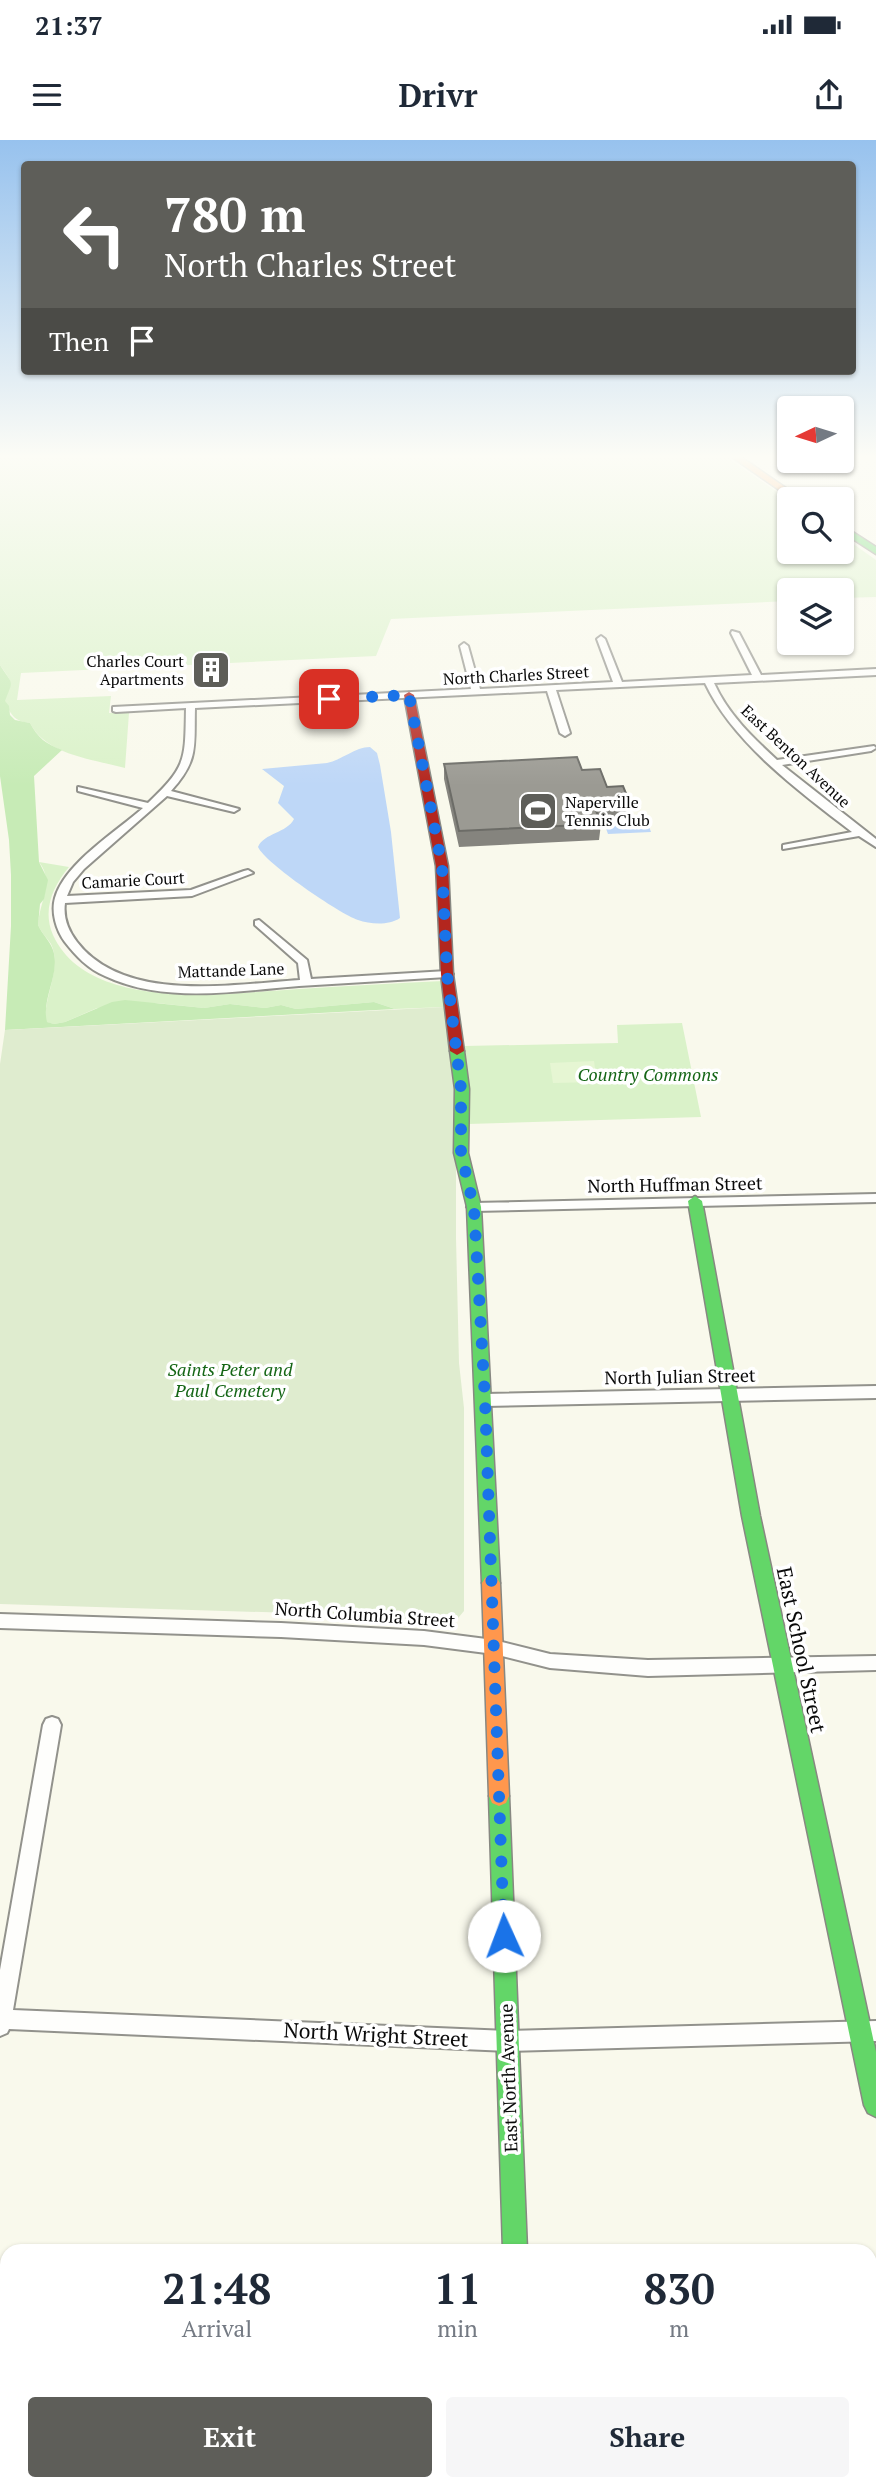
<!DOCTYPE html>
<style>
:root{--surface:#fff;--page:#f6f6f7;--text:#1f2937;--muted:#747a83;--accent:#5e5e59}
body{margin:0;font-family:"PT Serif",serif;background:var(--page);color:var(--text);height:100vh;display:flex;flex-direction:column;font-size:26px;white-space:nowrap}
*{box-sizing:border-box;margin:0}
p{font-size:23px;color:var(--muted)}
.icon{flex:none;width:38px;height:38px;fill:none;stroke:currentColor;stroke-width:2;stroke-linecap:round;stroke-linejoin:round}
.map{position:relative;flex:1;overflow:hidden}
.panel{position:absolute;left:0px;top:2104px;width:877px;height:247px;display:flex;flex-direction:column;background:var(--surface);border-radius:21px 21px 0 0;box-shadow:0 2px 5px #0004}
.panel>*{flex:none}
.banner{position:absolute;left:21px;top:21px;width:835px;height:214px;border-radius:7px;box-shadow:0 2px 5px #0004;background:#5e5e59;color:#fff;overflow:hidden}
.needle{width:46px;rotate:266deg}
.fabs{position:absolute;left:777px;top:256px;display:grid;gap:14px}
.fabs a{display:grid;place-items:center;width:77px;height:77px;border-radius:7px;background:var(--surface);box-shadow:0 2px 5px #0004;font-size:35px}
.pin{position:absolute;display:grid;place-items:center;width:60px;height:60px;color:#fff;margin:-30px;border-radius:14px;box-shadow:0 4px 10px #0006}
.me{position:absolute;width:77px;margin:-38px;rotate:358deg;stroke-linejoin:round;filter:drop-shadow(0 0 5px #0008)}
.turn{display:flex;align-items:center;gap:24px;height:147px;padding:0 28px;font-size:32px}
.turn .icon{width:91px;height:91px;stroke-width:2.5}
.turn b{display:block;font-size:49px;line-height:60px}
.then{display:flex;align-items:center;height:66px;padding:0 28px;background:#0003;gap:14px;font-size:26px}
.eta{display:flex;justify-content:space-evenly;align-items:center;height:119px;text-align:center}
.eta b{font-size:42px;font-weight:800;line-height:49px}
.action{display:flex;gap:14px;margin-top:auto;padding:14px 28px}
.action a{flex:1;height:80px;border-radius:7px;background:var(--accent);color:#fff;font-size:28px;font-weight:800;line-height:80px;text-align:center}
.action a+a{background:var(--page);color:var(--text)}
.status{display:flex;justify-content:space-between;align-items:center;height:49px;padding:0 35px;background:var(--surface);direction:ltr}
.status svg{height:19px;fill:currentColor}
header{display:flex;justify-content:space-between;align-items:center;height:91px;padding:0 28px;background:var(--surface);font-size:32px;font-weight:800}
.map>svg:first-child{display:block}
.green{fill:#daf2c9}
.forest{fill:#c7ebb6}
.cemetery{fill:#dfeccf}
.pitch{fill:#e6f6d3}
.water{fill:#bed7f7}
.lines{fill:none;stroke-linecap:round;stroke-linejoin:round}
.street-casing{stroke:#92928c;stroke-width:4}
.fast-casing{stroke:#888882;stroke-width:3}
.slow-casing{stroke:#888882;stroke-width:3}
.jam-casing{stroke:#888882;stroke-width:3}
.street{fill:#fefefc;fill-rule:evenodd}
.fast{fill:#63d668;fill-rule:evenodd}
.slow{fill:#ff974d;fill-rule:evenodd}
.jam{fill:#b3261e;fill-rule:evenodd}
.wall{fill:#85847e}
.building{fill:#9b9a93;stroke:#6c6c67;stroke-width:2}
.route{stroke:#1a73e8;stroke-width:12;stroke-dasharray:0 21.6}
.labels{text-anchor:middle;stroke-width:7;stroke-linejoin:round;paint-order:stroke}
.far-poi-label{font-size:16px;fill:#0a0a0a;stroke:#fff;text-anchor:end}
.far-street-label{font-size:16px;fill:#0a0a0a;stroke:#fff}
.park-label{font-size:18px;font-style:italic;fill:#156616;stroke:#fff}
.street-label{font-size:18px;fill:#0a0a0a;stroke:#fff}
.near-street-label{font-size:21px;fill:#0a0a0a;stroke:#fff}
</style>
<div class="status"><b>21:37</b><svg viewBox="0 0 49 12"><path d="M0 12V9h3v3zM5 12V6h3v6zM10 12V3h3v9zM15 12V0h3v12zM26 1h20v11H26zM47 4h2v5h-2z"/></svg></div>
<header><svg class="icon" aria-label="menu" viewBox="0 0 24 24"><path d="M4 6h16M4 12h16M4 18h16"/></svg>Drivr<svg class="icon" aria-label="share" viewBox="0 0 24 24"><path d="M12 15V3M7 8l5-5 5 5M5 13v7h14v-7"/></svg></header>
<div class="map">
<svg width="876" height="2349" viewBox="0 0 876 2349">
<rect width="100%" height="100%" fill="#f9f9ec"/>
<path class="green" d="M0,317h726l63,43v51h53v-15l34,24v37l-34,1v-8h-53v11l-398,18 -15,37 -355,17 -4,27 94,-4 -2,17h20l-4,55c-33,-9 -79,-13 -95,-45 -17,-2 -18,-8 -26,-22 9,-21 9,-17 -4,-36z
M39,722l30,5c-16,19 -27,43 -16,68 36,79 177,58 246,54 48,-3 96,-6 144,-8l2,26 -50,2 -21,-7 -78,7 -15,-4 -16,3 -35,-4 -26,4 -48,-5 -59,5 -32,14 -11,2 -8,-2c-4,-23 17,-54 5,-78 -4,-6 -10,-12 -13,-19 1,-22 17,-43 1,-63z
M682,883l19,94 -233,7 -3,-78 153,-3 -1,-18z"/>
<path class="forest" d="M0,525c13,21 14,13 5,36l4,5 1,9 5,5 15,3c8,15 16,21 32,27l-28,26 5,86 9,18 -4,19 -4,5 -2,21c4,9 12,16 15,25 8,24 -12,48 -6,72l7,2 11,-2 47,-20 13,-2 79,8 26,-4 35,4 16,-3 15,4 78,-7 21,7 -390,21 6,-104v-51l-2,-35 -9,-64z"/>
<path class="cemetery" d="M445,867l11,79v152l3,125 5,45v203l-11,13 -97,-9 -356,-11v-540l5,-34z"/>
<path class="pitch" d="M594,921l3,21 -44,1 -3,-20z"/>
<path class="water" d="M370,607l7,6 3,12 11,67 9,86c-12,8 -30,6 -42,2 -18,-6 -93,-57 -100,-73 6,-14 29,-14 36,-28l-16,-16 6,-17 -22,-17 65,-6c15,-3 28,-16 43,-16z
M645,675l6,17 -43,2 -4,-11 29,-2 -1,-5z"/>
<g class="lines">
<defs>
<path id="street" d="M732,491l7,2 22,42 115,-6v6l-162,8c14,31 38,54 63,77l97,-14 2,2 -5,3 -89,14 94,74v8l-17,-11 -76,13v-4l69,-13c-52,-40 -119,-89 -147,-149l-149,7 14,43 -5,3 -5,-3 -13,-42 -352,17c-1,39 4,52 -24,83l68,18 -5,3 -67,-16 -83,73 -11,13 -6,14 124,-6 53,-19 4,-1 5,3 -61,23 -127,7c-2,15 3,27 12,39 48,62 155,42 223,38l-2,-17 -43,-38v-4l4,-1 48,40 4,19 136,-8 6,3 -6,3c-49,3 -99,6 -148,9 -63,5 -135,18 -194,-10 -17,-7 -29,-20 -40,-34 -9,-12 -14,-30 -10,-44 10,-35 61,-66 88,-90l-65,-17v-4l70,16c39,-37 37,-43 38,-95l-70,4 -3,-1v-4l358,-18 -11,-43 4,-3 4,3 12,43 133,-7 -16,-43 4,-3 4,3 17,43 130,-7 -21,-42z
M876,1054v8l-402,9 -7,-4 7,-4z
M876,1246v12l-391,8 -5,-2 -2,-4 2,-4 5,-2z
M0,1474l281,9 143,8 70,9 56,14 98,6 228,-4v14l-228,6 -98,-8 -56,-14 -70,-9 -143,-8 -281,-9z
M52,1577l6,2 3,6 -48,285 495,21 368,-10v20l-368,10 -499,-22 -2,4 -7,3v-66l43,-245 3,-6z
M511,2343h24v6h-24z"/>
<path id="fast" d="M842,385l34,22v7l-34,-22z
M457,907l7,4 5,38 -1,64 13,54 19,376 -3,5 -6,3 -6,-3 -3,-5 -15,-376 -13,-54 1,-64 -5,-38z
M695,1056l7,5 58,315 116,536v65l-8,-4 -4,-8 -122,-589 -54,-315z
M499,1646l7,3 3,7 18,454h-24l-14,-454 3,-7z"/>
<path id="slow" d="M732,317h9l61,42h-10z
M491,1435l6,3 3,5 9,213 -3,7 -7,3 -7,-3 -3,-7 -7,-213 3,-5z"/>
<path id="jam" d="M409,552l5,3 34,171 5,108 11,77 -7,4 -7,-4 -9,-77 -5,-108 -32,-171z"/>
</defs>
<use href="#street" class="street-casing"/>
<use href="#fast" class="fast-casing"/>
<use href="#slow" class="slow-casing"/>
<use href="#jam" class="jam-casing"/>
<use href="#street" class="street"/>
<use href="#fast" class="fast"/>
<use href="#slow" class="slow"/>
<use href="#jam" class="jam"/>
</g>
<path class="wall" d="M444,624l138,6 48,33 -2,16 -29,1 2,4 -2,16 -140,7 -15,-68z"/>
<path class="building" d="M577,617l5,13 18,-1 7,18 16,-1 7,17 -36,2 7,19 -142,7 -15,-67z"/>
<linearGradient id="sky" x2="0" y2="1"><stop stop-color="#97c2ee"/><stop offset="0.49" stop-color="#fcfcf6"/><stop offset="1" stop-color="#fcfcf6" stop-opacity="0"/></linearGradient>
<rect width="876" height="646" fill="url(#sky)"/>
<g class="lines">
<path class="route" d="M329,559l80,-4 33,171 5,108 14,115v64l13,55 11,192 19,536"/>
</g>
<defs>
<symbol id="building-square" viewBox="-11 -11 22 22"><rect x="-9" y="-9" width="18" height="18" rx="4" fill="#5e5e59" stroke="#fff"/><path d="M-4-6H4V6H1V3H-1V6H-4ZM-2.5-4.3h1.7v1.8h-1.7ZM.8-4.3h1.7v1.8H.8ZM-2.5-1h1.7V.8h-1.7ZM.8-1h1.7V.8H.8Z" fill="#fff"/></symbol>
<symbol id="stadium-square" viewBox="-11 -11 22 22"><rect x="-9" y="-9" width="18" height="18" rx="4" fill="#5e5e59" stroke="#fff"/><path d="M0-5a6.5 5 0 1 0 0 10a6.5 5 0 1 0 0-10ZM-3.5-1.8h7v3.6h-7Z" fill="#fff"/></symbol>
</defs>
<g fill-rule="evenodd">
<use href="#building-square" x="189" y="508" width="44" height="44"/>
<use href="#stadium-square" x="516" y="649" width="44" height="44"/>
</g>
<g class="labels">
<g class="far-poi-label">
<text x="184" y="527">Charles Court<tspan x="184" dy="18">Apartments</tspan></text>
<text x="565" y="668" text-anchor="start">Naperville<tspan x="565" dy="18">Tennis Club</tspan></text>
</g>
<g class="far-street-label">
<text transform="translate(516 535) rotate(-3)" y="6">North Charles Street</text>
<text transform="translate(796 616) rotate(43)" y="6">East Benton Avenue</text>
<text transform="translate(133 740) rotate(-3)" y="6">Camarie Court</text>
<text transform="translate(231 830) rotate(-2)" y="6">Mattande Lane</text>
</g>
<g class="park-label">
<text x="648" y="941">Country Commons</text>
<text x="230" y="1236">Saints Peter and<tspan x="230" dy="21">Paul Cemetery</tspan></text>
</g>
<g class="street-label">
<text transform="translate(675 1045) rotate(-1)" y="6">North Huffman Street</text>
<text transform="translate(680 1237) rotate(-1)" y="6">North Julian Street</text>
<text transform="translate(365 1475) rotate(4)" y="6">North Columbia Street</text>
<text transform="translate(509 1938) rotate(-92)" y="6">East North Avenue</text>
</g>
<g class="near-street-label">
<text transform="translate(801 1510) rotate(78)" y="7">East School Street</text>
<text transform="translate(376 1895) rotate(3)" y="7">North Wright Street</text>
</g>
</g>
</svg>
<div class="fabs">
<a><svg class="needle" viewBox="-14 -14 28 28"><path d="M0-13l5 13h-10z" fill="#e53935"/><path d="M0 13l5-13h-10z" fill="#747a83"/></svg></a>
<a><svg class="icon" aria-label="search" viewBox="0 0 24 24"><circle cx="10" cy="10" r="6"/><path d="M15 15l6 6"/></svg></a>
<a><svg class="icon" aria-label="layers" viewBox="0 0 24 24"><path d="M12 4l9 5-9 5-9-5zM3 14l9 5 9-5"/></svg></a>
</div>
<div class="pin" style="left:329px;top:559px;background:#d93025"><svg class="icon" aria-label="arrive" viewBox="0 0 24 24"><path d="M6 21V4h12l-3 4 3 4H6"/></svg></div>
<svg class="me" style="left:504px;top:1796px" viewBox="-20 -20 40 40"><circle r="19" fill="#fff"/><path d="M0-13L10 11 0 6-10 11z" fill="#1a73e8"/></svg>
<div class="banner">
<div class="turn"><svg class="icon" aria-label="left" viewBox="0 0 24 24"><path d="M17 20v-9H6M10 6l-5 5 5 5"/></svg><div><b>780 m</b>North Charles Street</div></div>
<div class="then">Then<svg class="icon" aria-label="arrive" viewBox="0 0 24 24"><path d="M6 21V4h12l-3 4 3 4H6"/></svg></div>
</div>
<section class="panel">
<div class="eta">
<div><b>21:48</b><p>Arrival</p></div>
<div><b>11</b><p>min</p></div>
<div><b>830</b><p>m</p></div>
</div>
<div class="action"><a>Exit</a><a>Share</a></div>
</section>
</div>
